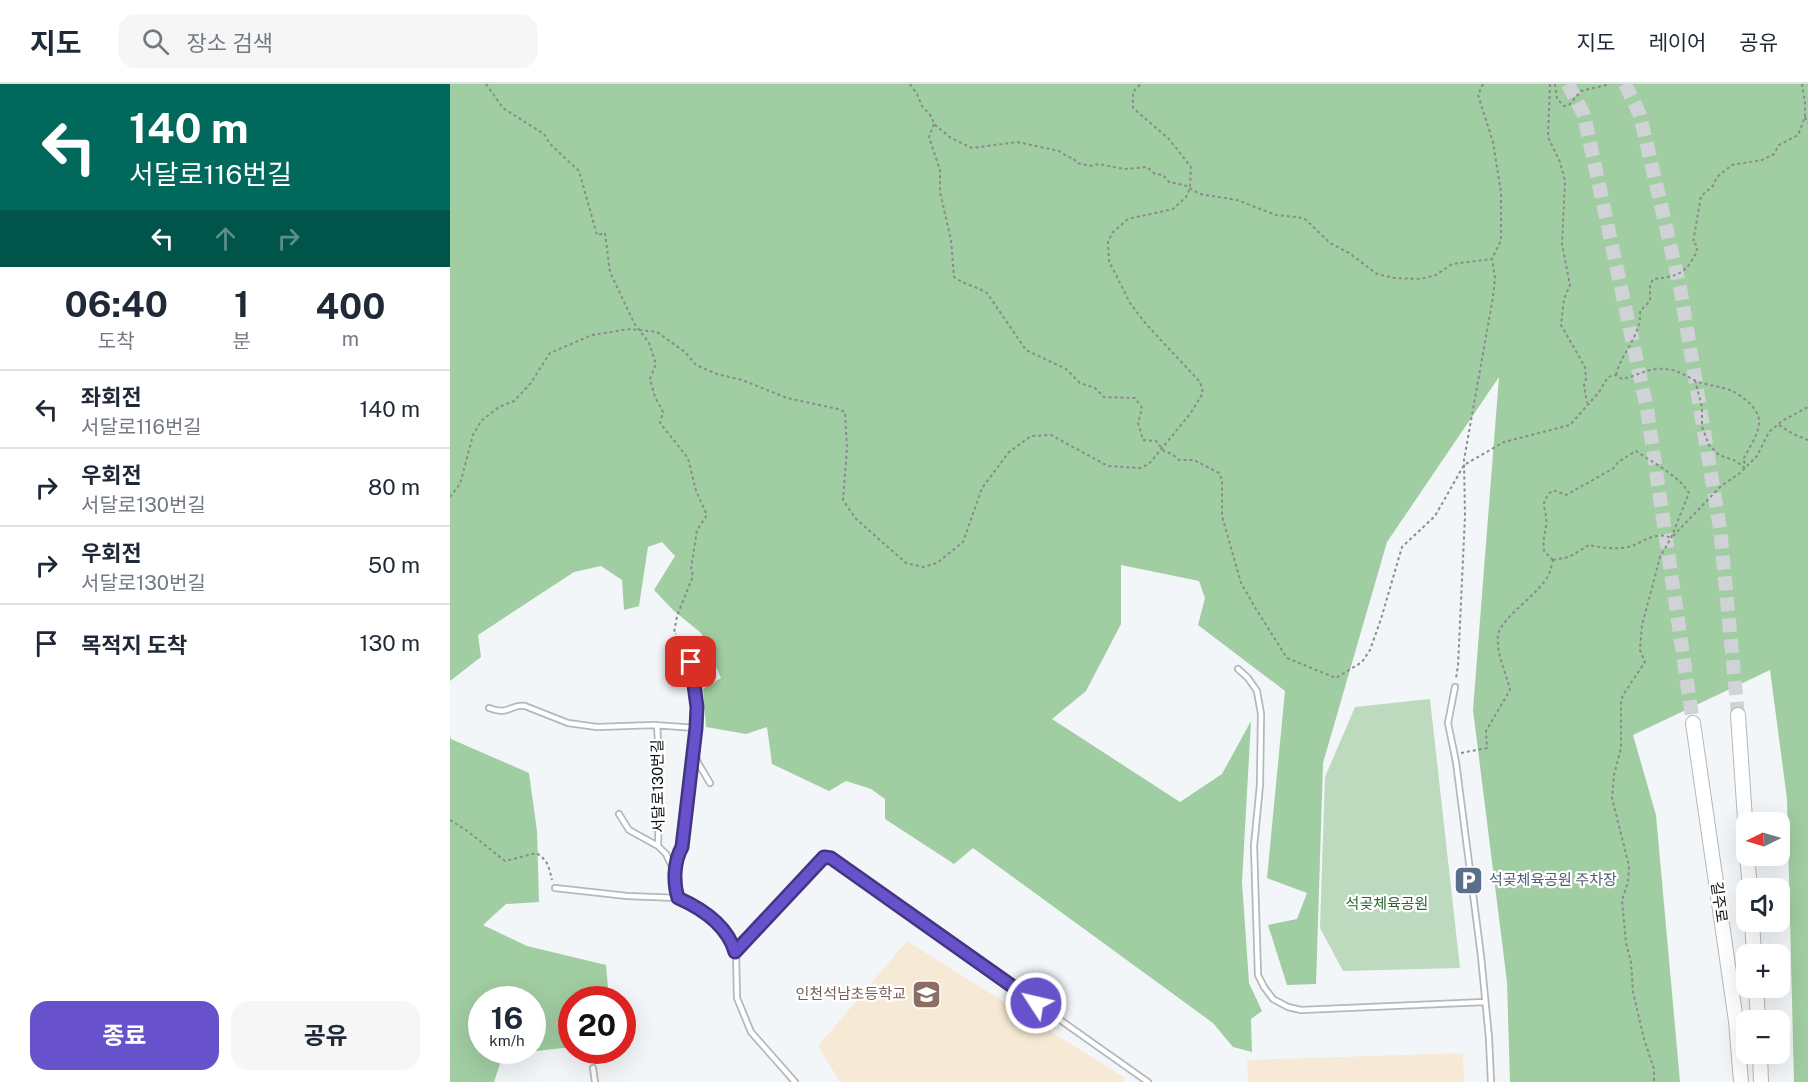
<!DOCTYPE html>
<html lang="ko">
<meta charset="utf-8">
<style>
:root{--surface:#fff;--page:#f6f6f7;--text:#1f2937;--muted:#747a83;--line:#e0e1e3;--accent:#6852cb}
body{margin:0;font-family:"Public Sans","Noto Sans KR",sans-serif;background:var(--page);color:var(--text);height:100vh;display:flex;flex-direction:column;font-size:22px;white-space:nowrap}
*{box-sizing:border-box;margin:0}
p{font-size:20px;color:var(--muted)}
.icon{flex:none;width:33px;height:33px;fill:none;stroke:currentColor;stroke-width:2;stroke-linecap:round;stroke-linejoin:round}
.map{position:relative;flex:1;overflow:hidden}
.drawer{display:flex;flex-direction:column;background:var(--surface);width:450px}
.drawer>*{flex:none}
.guide{background:#00695c;color:#fff;overflow:hidden}
.needle{width:39px;rotate:265deg}
.buttons{position:absolute;left:1286px;top:728px;display:grid;gap:12px}
.buttons a{display:grid;place-items:center;width:54px;height:54px;border-radius:12px;background:var(--surface);box-shadow:0 6px 24px #0002;font-size:30px}
.speed{position:absolute;left:18px;top:902px;display:flex;gap:12px;font-size:30px;font-weight:700;text-align:center}
.speed>*{display:grid;place-content:center;width:78px;height:78px;border-radius:50%;background:var(--surface);box-shadow:0 6px 24px #0002;line-height:1}
.speed small{font-size:15px;font-weight:400}
.speed .limit{border:9px solid #d22;background:#fff;color:#111}
.pin{position:absolute;display:grid;place-items:center;width:51px;height:51px;color:#fff;margin:-26px;border-radius:12px;box-shadow:0 3px 9px #0006}
.me{position:absolute;width:66px;margin:-33px;rotate:305deg;stroke-linejoin:round;filter:drop-shadow(0 0 4px #0008)}
.turn{display:flex;align-items:center;gap:21px;height:126px;padding:0 30px;font-size:27px}
.turn .icon{width:78px;height:78px;stroke-width:2.5}
.turn b{display:block;font-size:42px;line-height:51px}
.lanes{display:flex;align-items:center;height:57px;padding:0 30px;background:#0003;justify-content:center;gap:30px;direction:ltr}
.lanes .off{opacity:.35}
.eta{display:flex;justify-content:space-evenly;align-items:center;height:102px;text-align:center}
.eta b{font-size:36px;font-weight:700;line-height:42px}
.cta{display:flex;gap:12px;margin-top:auto;padding:12px 30px}
.cta a{flex:1;height:69px;border-radius:18px;background:var(--accent);color:#fff;font-size:24px;font-weight:700;line-height:69px;text-align:center}
.cta a+a{background:var(--page);color:var(--text)}
ul{padding:0;list-style:none}
li{display:flex;align-items:center;gap:18px;height:78px;padding:0 30px;border-top:2px solid var(--line)}
li div{flex:1}
li b{display:block;font-size:22px}
li em{font-style:normal}
header{display:flex;align-items:center;gap:36px;box-sizing:border-box;height:84px;padding:0 30px;background:var(--surface);border-bottom:2px solid var(--line)}
header strong{font-size:28px}
nav{display:flex;gap:33px;margin-inline-start:auto;font-size:21px}
.search{width:420px;height:54px;background:var(--page);display:flex;align-items:center;gap:15px;box-sizing:border-box;padding:0 21px;border-radius:18px;color:var(--muted);font-size:22px}
main{display:flex;flex:1;min-height:0}
.map>svg:first-child{display:block}
.education{fill:#f6ead6}
.green{fill:#bddabe}
.forest{fill:#a1cda2;fill-rule:evenodd}
.lines{fill:none;stroke-linecap:round;stroke-linejoin:round}
.secondary-tunnel{stroke:#d0d3d5;stroke-width:14;stroke-dasharray:14 7;stroke-linecap:butt}
.lane-casing{stroke:#b5b8ba;stroke-width:8}
.secondary-casing{stroke:#b5b8ba;stroke-width:16}
.path{stroke:#898b8d;stroke-width:2;stroke-dasharray:3 3;stroke-linecap:butt}
.lane{stroke:#fff;stroke-width:4.5}
.secondary{stroke:#fff;stroke-width:14}
.route-casing{stroke:#443584;stroke-width:15}
.route{stroke:#6852cb;stroke-width:10}
.labels{text-anchor:middle;stroke-width:4.5;stroke-linejoin:round;paint-order:stroke}
.street-label{font-size:15px;fill:#0d0e0f;stroke:#fff}
.service-label{font-size:15px;fill:#4e5e75;stroke:#fff;text-anchor:start}
.park-label{font-size:15px;fill:#29662f;stroke:#fff}
.education-label{font-size:15px;fill:#785e54;stroke:#fff;text-anchor:end}
</style>
<header>
<strong>지도</strong>
<div class="search"><svg class="icon" aria-label="search" viewBox="0 0 24 24"><circle cx="10" cy="10" r="6"/><path d="M15 15l6 6"/></svg>장소 검색</div>
<nav><a>지도</a><a>레이어</a><a>공유</a></nav>
</header>
<main>
<section class="drawer">
<div class="guide">
<div class="turn"><svg class="icon" aria-label="left" viewBox="0 0 24 24"><path d="M17 20v-9H6M10 6l-5 5 5 5"/></svg><div><b>140 m</b>서달로116번길</div></div>
<div class="lanes"><svg class="icon" aria-label="left" viewBox="0 0 24 24"><path d="M17 20v-9H6M10 6l-5 5 5 5"/></svg><svg class="icon off" aria-label="ahead" viewBox="0 0 24 24"><path d="M12 20V5M6 11l6-6 6 6"/></svg><svg class="icon off" aria-label="right" viewBox="0 0 24 24"><path d="M7 20v-9h11M14 6l5 5-5 5"/></svg></div>
</div>
<div class="eta">
<div><b>06:40</b><p>도착</p></div>
<div><b>1</b><p>분</p></div>
<div><b>400</b><p>m</p></div>
</div>
<ul>
<li><svg class="icon" aria-label="left" viewBox="0 0 24 24"><path d="M17 20v-9H6M10 6l-5 5 5 5"/></svg><div><b>좌회전</b><p>서달로116번길</p></div><em>140 m</em></li>
<li><svg class="icon" aria-label="right" viewBox="0 0 24 24"><path d="M7 20v-9h11M14 6l5 5-5 5"/></svg><div><b>우회전</b><p>서달로130번길</p></div><em>80 m</em></li>
<li><svg class="icon" aria-label="right" viewBox="0 0 24 24"><path d="M7 20v-9h11M14 6l5 5-5 5"/></svg><div><b>우회전</b><p>서달로130번길</p></div><em>50 m</em></li>
<li><svg class="icon" aria-label="arrive" viewBox="0 0 24 24"><path d="M6 21V4h12l-3 4 3 4H6"/></svg><div><b>목적지 도착</b></div><em>130 m</em></li>
</ul>
<div class="cta"><a>종료</a><a>공유</a></div>
</section>
<div class="map">
<svg width="1358" height="998" viewBox="0 0 1358 998">
<rect width="100%" height="100%" fill="#f3f6f8"/>
<path class="education" d="M457,857l218,137 -2,4h-283l-22,-36z
M1013,969l1,29h-216l-1,-22z"/>
<path class="green" d="M980,615l30,269 -117,3 -23,-43 5,-151 30,-70z"/>
<path class="forest" d="M0,0h1358v998h-14l-7,-283 -17,-129 -137,65 23,80 24,267h-170l-3,-100 -34,-272 26,-333 -112,165 -64,221 -7,221 -29,1 -19,-60 29,-6 10,-26 -40,-15 18,-187 -87,-66 7,-27 -6,-17 -78,-16v59l-35,67 -34,28 128,83 42,-28 29,-53 -9,161 7,101 13,28 -11,8 1,33 -19,-5 -20,-24 -240,-175 -19,16 -69,-45v-20l-14,-10 -25,-8 -17,10 -57,-27 -5,-37 -21,7 -40,-7 -3,-38 18,-11 -20,-45 -28,-23 -19,-20 21,-34 -13,-14 -14,5 -9,59 -15,4 -2,-30 -21,-14 -27,6 -96,63 3,22 -31,24z
M0,652l1,3 78,34 8,58 2,71 -33,2 -23,21 44,21 79,19 3,34h-37l-1,48 -68,8 -9,27h-44zM32,915h50v51h-50z"/>
<g class="lines">
<path class="secondary-tunnel" d="M1118,0l16,31 63,294 46,314
M1175,0l15,31 40,172 40,241 18,187"/>
<defs>
<path id="lane" d="M788,585l10,9 9,13 4,23 -1,71 -6,61 4,129 6,12 9,12 15,8 13,3 184,-8
M1005,603l-7,36 8,39 25,194 8,82 2,44
M39,624c21,8 20,-4 36,-2l43,17 29,4 57,-2 42,3
M207,641l3,49 -2,72
M245,669l3,10 12,20
M169,730l10,16 29,16 8,8 8,17
M105,804l72,8 51,2 26,14 16,13 12,16 4,11 1,46 14,34 44,50
M228,814c-4,-12 -4,-29 -1,-41 1,-5 5,-8 5,-13 4,-14 3,-30 5,-46 8,-60 16,-98 -4,-158
M286,868l88,-95 7,1 317,224
M143,984l2,14"/>
<path id="secondary" d="M1288,631l8,119
M1243,639l43,298 5,61
M1297,771l3,33
M1302,837l2,33
M1306,903l2,33
M1310,969l1,29"/>
</defs>
<use href="#lane" class="lane-casing"/>
<use href="#secondary" class="secondary-casing"/>
<path class="path" d="M36,0l17,24 41,26 6,10 29,27 18,64 8,-2 5,39 24,51 15,20 7,21 -6,15 5,18 8,15 -3,11 28,35 8,33 11,24 -10,15 -6,39 2,7 -16,40 -3,17 2,1
M460,0l7,10 5,12 9,10 3,8 17,14 21,10 45,-6 42,9 9,6 5,1 4,5 13,3 9,-2 25,5 23,-2 8,7 8,1 6,7 15,3 16,9 37,6 39,15 28,3 26,25 19,10 28,21 17,4 26,1 16,-4 16,-11 40,-5 3,19 -2,19 -29,163 1,56 -7,150 -2,12
M1033,0l-5,11 15,47 8,50v48l-9,19
M1100,0l-2,53 12,25 5,19 -3,63 8,41 -6,14 -3,26 24,42 1,12 -2,6 3,18
M1105,0l2,15 7,7 5,-1 12,-14 29,-7
M1355,33l3,6
M484,40l-5,13 11,33v22l11,48 3,37c11,8 22,9 33,16l39,57 40,19 14,14 15,5 9,9 31,1 7,10 -4,15 5,17 13,1 8,10 8,3 7,6h15l25,13 3,7v36l4,14 15,53 15,26 31,49 49,20 26,-16 8,-12 11,-31 21,-72 33,-31 29,-51 40,-23 66,-17 29,-33 9,-15 8,-2 6,4c15,-3 27,-12 44,-10 12,1 20,7 30,12 12,5 25,5 36,10 11,5 27,18 27,30 1,12 -11,28 -16,39l3,5
M1166,291c5,-22 26,-40 24,-64l10,-10v-16l3,-6c18,-2 30,-3 39,-19 4,-6 5,-8 5,-15l-4,-2 8,-47 11,-9 5,-10 15,-12 30,-5 12,-6 5,-9 19,-10 7,-18v-14l-3,-19
M1245,296l7,27v20l7,18 10,10 17,6 9,7
M1329,341l14,9 15,6
M0,413l10,-13 13,-49 8,-14 18,-14 15,-6 16,-17 20,-31 42,-18 38,-6 27,3 28,20 11,13 21,9 25,6 45,18 51,11 7,3 2,36 -4,52 12,18 51,45 17,4 14,-4 26,-21 19,-54 27,-36 22,-16 20,-1 57,31 32,2 9,-4 41,-50 13,-21 -3,-11 -54,-58 -16,-21 -21,-42 -1,-19 4,-9 16,-14 45,-10 13,-12 4,-9 1,-21 -22,-28 -36,-31v-16l8,-8
M1223,452l48,-50 19,-13 17,-17 12,-24 13,-11 26,-14
M1103,476l-9,-9c-1,-13 0,-13 2,-25 3,-16 -10,-21 7,-36l13,5 48,-27 4,-6 18,-11c16,11 43,25 53,42l-18,45 -11,19 -6,23 -12,45 -2,25 5,12 -22,33 -2,6v47l-7,27 -2,23 17,68 -1,16 -6,18 4,43 5,19 2,30 11,47 10,30v13
M1103,476l16,-3 20,-12c13,3 30,5 43,1 12,-5 25,-15 39,-8
M1011,669l26,-5 -1,-17 24,-41c-4,-18 -14,-36 -12,-55 3,-18 42,-41 51,-61 2,-5 3,-10 4,-14
M0,736l16,10 39,31 31,-8c12,7 13,14 16,27"/>
<use href="#lane" class="lane"/>
<use href="#secondary" class="secondary"/>
</g>
<g class="lines">
<defs>
<path id="route" d="M241,578l6,45 -1,21 -14,119c-8,14 -9,35 -4,51 25,11 49,27 57,54l89,-95 7,1 205,145"/>
</defs>
<use href="#route" class="route-casing"/>
<use href="#route" class="route"/>
</g>
<defs>
<symbol id="parking-square" viewBox="-11 -11 22 22"><rect x="-9" y="-9" width="18" height="18" rx="4" fill="#5c6f8a" stroke="#fff"/><path d="M-3.5-5.5H1a3.5 3.5 0 0 1 0 7H-1V5.5H-3.5ZM-1-3.4V-.6H.8a1.4 1.4 0 0 0 0-2.8Z" fill="#fff"/></symbol>
<symbol id="school-square" viewBox="-11 -11 22 22"><rect x="-9" y="-9" width="18" height="18" rx="4" fill="#8d6e63" stroke="#fff"/><path d="M0-5L7-2L0 1L-7-2ZM-4 1L0 2.5L4 1V4Q0 6-4 4Z" fill="#fff"/></symbol>
</defs>
<g fill-rule="evenodd">
<use href="#parking-square" x="1002" y="780" width="33" height="33"/>
<use href="#school-square" x="460" y="894" width="33" height="33"/>
</g>
<g class="labels">
<g class="street-label">
<text transform="translate(208 702) rotate(-91)" y="5">서달로130번길</text>
<text transform="translate(1269 818) rotate(82)" y="5">길주로</text>
</g>
<g class="service-label">
<text x="1039" y="801">석곶체육공원 주차장</text>
</g>
<g class="park-label">
<text x="937" y="825">석곶체육공원</text>
</g>
<g class="education-label">
<text x="456" y="915">인천석남초등학교</text>
</g>
</g>
</svg>
<div class="buttons">
<a><svg class="needle" viewBox="-14 -14 28 28"><path d="M0-13l5 13h-10z" fill="#e53935"/><path d="M0 13l5-13h-10z" fill="#747a83"/></svg></a>
<a><svg class="icon" aria-label="sound" viewBox="0 0 24 24"><path d="M4 9h4l5-4v14l-5-4H4zM17 9q2 3 0 6"/></svg></a>
<a>+</a>
<a>−</a>
</div>
<div class="speed"><div>16<small>km/h</small></div><div class="limit">20</div></div>
<div class="pin" style="left:241px;top:578px;background:#d93025"><svg class="icon" aria-label="arrive" viewBox="0 0 24 24"><path d="M6 21V4h12l-3 4 3 4H6"/></svg></div>
<svg class="me" style="left:586px;top:919px" viewBox="-20 -20 40 40"><circle r="17" fill="#6852cb" stroke="#fff" stroke-width="3"/><path d="M0-11L8 9 0 5-8 9z" fill="#fff"/></svg>
</div>
</main>
